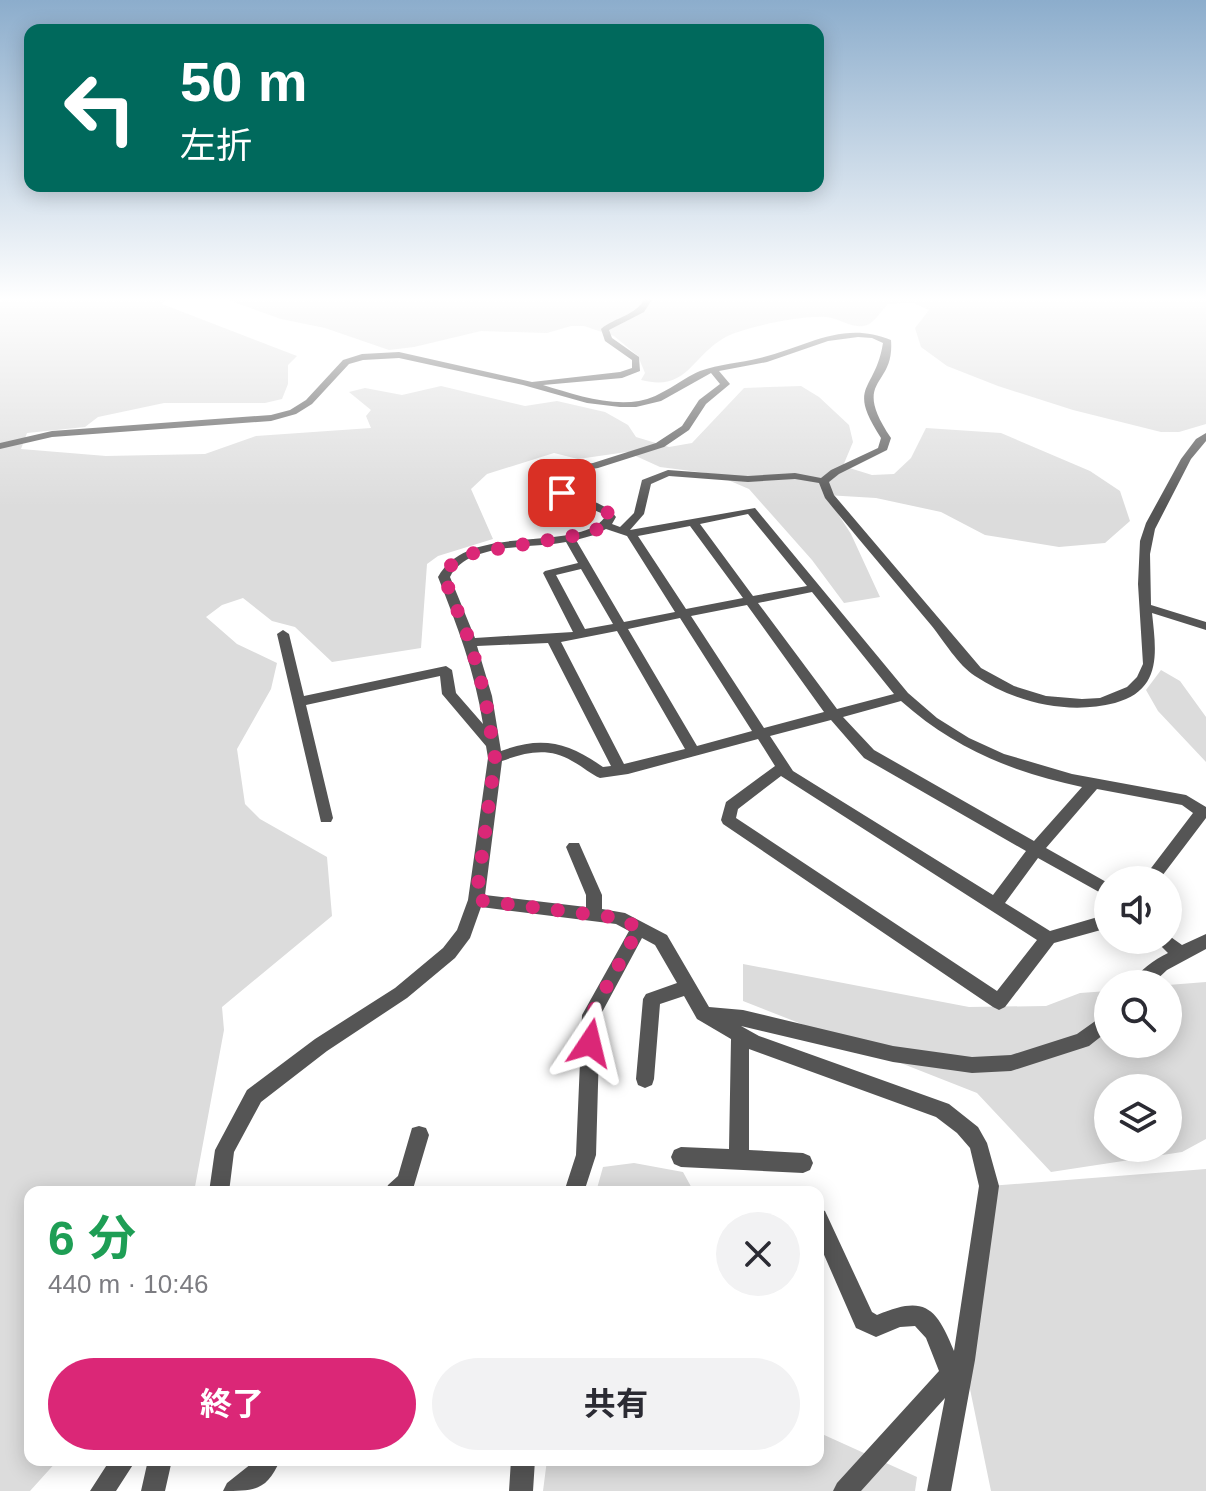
<!DOCTYPE html>
<html lang="ja">
<meta charset="utf-8">
<style>
:root{--surface:#fff;--page:#f2f2f3;--text:#2b2b33;--muted:#7c7c81;--accent:#db2777}
body{margin:0;font-family:Helvetica,"Noto Sans JP",sans-serif;background:var(--page);color:var(--text);height:100vh;display:flex;flex-direction:column;font-size:30px;white-space:nowrap}
*{box-sizing:border-box;margin:0}
p{font-size:26px;color:var(--muted)}
.icon{flex:none;width:44px;height:44px;fill:none;stroke:currentColor;stroke-width:2;stroke-linecap:round;stroke-linejoin:round}
.map{position:relative;flex:1;overflow:hidden}
.drawer{position:absolute;left:24px;top:1186px;width:800px;height:280px;display:flex;flex-direction:column;background:var(--surface);border-radius:16px;box-shadow:0 4px 20px #0003}
.drawer>*{flex:none}
.hud{position:absolute;left:24px;top:24px;width:800px;height:168px;border-radius:16px;box-shadow:0 4px 20px #0003;background:#00695c;color:#fff;overflow:hidden}
.controls{position:absolute;left:1094px;top:866px;display:grid;gap:16px}
.controls a{display:grid;place-items:center;width:88px;height:88px;border-radius:50%;background:var(--surface);box-shadow:0 4px 20px #0003;font-size:40px}
.pin{position:absolute;display:grid;place-items:center;width:68px;height:68px;color:#fff;margin:-34px;border-radius:16px;box-shadow:0 4px 12px #0006}
.me{position:absolute;width:88px;margin:-44px;rotate:10deg;stroke-linejoin:round;filter:drop-shadow(0 0 6px #0008)}
.turn{display:flex;align-items:center;gap:28px;height:168px;padding:0 24px;font-size:36px}
.turn .icon{width:104px;height:104px;stroke-width:2.5}
.turn b{display:block;font-size:56px;line-height:68px}
.round{display:grid;place-items:center;flex:none;width:84px;height:84px;border-radius:42px;background:var(--page)}
.headline{display:flex;align-items:center;justify-content:space-between;height:136px;padding:0 24px}
h1{font-size:48px;font-weight:700;line-height:60px;color:#1e9e55}
.cta{display:flex;gap:16px;margin-top:auto;padding:16px 24px}
.cta a{flex:1;height:92px;border-radius:48px;background:var(--accent);color:#fff;font-size:32px;font-weight:700;line-height:92px;text-align:center}
.cta a+a{background:var(--page);color:var(--text)}
.map>svg:first-child{display:block}
.green{fill:#dcdcdc;fill-rule:evenodd}
.lines{fill:none;stroke-linecap:round;stroke-linejoin:round}
.minor{fill:#555;fill-rule:evenodd}
.route{stroke:#db2777;stroke-width:14;stroke-dasharray:0 25.2}
</style>
<div class="map">
<svg width="1206" height="1491" viewBox="0 0 1206 1491">
<rect width="100%" height="100%" fill="#fff"/>
<path class="green" d="M3,298h164l-5,6 135,52 -9,9v19l-6,15 -17,4h-101l-66,14 -13,10 -58,6 -6,16 85,7 99,-2 51,-18 115,-8 -5,-12 5,-6 -22,-18 16,-4 37,7 39,-9 84,20 32,-5 48,11 23,13 8,12 33,10 23,-4 52,-55 57,-2 18,11 30,28 4,17 -10,24 29,9 22,-1 17,-16 15,-30 75,5 89,38 30,20 10,30 -25,22 -46,4 -74,-12 -44,-23 -65,-14 -50,-3 25,39 29,63 -36,6 -32,-43 -63,-71 -35,-15 -54,-7 -33,-15 -49,7 -24,-6 -67,21 -16,15 22,50 -55,17 -11,8 -6,84 -89,14 -37,-35 -23,-6 -29,-23 -21,7 -16,12 31,27 40,19 -6,26 -34,60 8,55 15,15 67,38 5,59 -110,91 2,23 -30,162h-164v268h28l-28,31h-30v-1189z
M222,298h984v126l-27,8h-18l-88,-22 -75,-24 -51,-20 -26,-19 -6,-19 14,-18 -15,-7 -26,1c-6,6 -14,19 -21,21 -14,5 -27,-7 -41,-8 -22,-2 -84,10 -102,21 -33,19 -37,54 -83,42l4,-7 -7,-17 -24,-20 -30,-10h-13l-24,7 -66,-2 -67,16 -25,3 -64,-22 -44,-9z
M1161,670l19,11 26,36v45l-48,-51 -12,-21z
M743,964l226,43 77,-1 34,-13 28,-2v53h60v-59l38,-3v157l-24,13 -131,20 -74,-79 -234,-92zM1108,1088h60v60h-60z
M634,1163l49,9 11,20h-98l7,-25z
M1206,1169v322h-215l-27,-131 25,-174z
M818,1425l4,9 95,43 -2,14h-372l4,-31h271z"/>
<g class="lines">
<path class="minor" d="M645,298h8l-9,14 -35,18 3,8 27,19 1,14 -18,7 -79,7c30,9 64,21 96,16 23,-4 40,-21 61,-30 19,-7 40,-8 60,-13 47,-11 82,-38 131,-18 4,49 -41,37 0,98l-4,12 -48,24 -10,8 5,13 147,173 33,18 32,10 36,3 18,-1 27,-11 10,-10 6,-13 -5,-80 2,-43 6,-18 35,-64 15,-20 10,-6v8l-15,18 -36,70 -5,25 1,51 55,17v8l-54,-17c4,38 11,77 -37,90 -47,12 -99,0 -140,-27 -17,-11 -31,-35 -44,-51 -35,-42 -71,-84 -106,-127l-6,-15 -24,-4 -47,3 -79,-6 -18,8 -7,30 -14,16 125,-22 153,185 29,25 32,20 35,16 68,20 114,21 20,12v11l-47,62h-17l51,-67 -11,-8 -85,-16 -51,59 62,35v14l-70,-39 -33,45 45,28 58,-17v14l-54,15 -49,64 -6,3 -6,-3 -270,-183 -2,-4 5,-18 49,-36 -17,-27 -130,35 -28,4c-10,-4 -18,-12 -28,-17 -23,-14 -46,-9 -70,0l-17,134 101,12v-12l-20,-48 3,-4h10l23,52v14l23,4 42,22 42,72 34,3 150,36 79,11 39,-2 66,-21 31,-22v19l-19,15 -78,25 -39,2 -79,-11 -152,-36 18,10 190,68 29,23 9,16 12,43 -24,174 -24,131h-24l18,-93 -84,93h-28l4,-8 102,-112 -13,-33 -11,-12 -15,1 -24,10 -20,-9 -38,-87v-33l7,3 47,101 5,3c47,-20 59,-9 77,36l25,-165 -9,-38 -13,-15 -21,-16 -187,-68v101l54,3 7,3 3,7 -3,7 -7,3 -122,-6 -7,-3 -3,-7 3,-7 7,-3 48,2 2,-110 -34,-20 -13,-23 -24,8 -6,75 -2,6 -7,3 -7,-3 -2,-6 7,-80 3,-5 31,-11 -22,-38 -13,-7 -42,78 -4,139 -12,37h-20l12,-37 6,-140 47,-84 -13,-7 -135,-17 -11,31 -15,20 -48,40 -80,53 -66,51 -27,50 -5,40h-20l6,-42 32,-60 68,-51 80,-51 48,-40 14,-18 11,-30 20,-142 -2,-12 -44,-52 -2,-18 -134,29 27,113 -2,4h-10l-44,-188 6,-4 6,4 15,62 142,-30 6,4 4,23 27,31c-8,-52 -26,-99 -45,-147 24,-44 91,-33 134,-43 12,-3 25,-6 33,-17l-4,-4 -36,-15 -14,-12 1,-2 15,-17 26,-4 63,-20 26,-17 17,-26 21,-16 -9,-11 -50,28 -25,6h-16l-33,-4 -64,-18 -124,-27 -36,2 -14,4 -37,40 -16,10 -25,7 -219,16 -52,12v-6l52,-12 219,-16 19,-5 16,-10 37,-40 19,-6 37,-2 133,30 88,-10 12,-4v-8l-27,-19 -4,-12c14,-12 35,-13 44,-31zM858,337l14,1 11,5c-8,50 -37,41 -2,95l-3,10 -47,22 -10,8 -26,-5 -47,3 -80,-6 -26,10 -8,33 -14,14 -8,-3 4,-7c-14,-18 -37,-17 -54,-31l12,-14 24,-4 66,-21 25,-17 17,-26 24,-20 -11,-13 48,-9 61,-21zM748,514l59,72 -54,10 -53,-72zM690,526l53,72 -57,11 -48,-73zM606,529l21,7 48,76 -51,10 -48,-82 18,-5zM566,542l12,21 -33,8 -2,2 30,59 -98,6 -25,-61c18,-35 81,-28 116,-35zM581,569l32,55 -28,5 -29,-54zM812,592l82,102 -57,15 -79,-106zM747,605l77,107 -60,16 -73,-112zM680,618l72,113 -55,15 -69,-117zM617,631l68,118 -61,15 -63,-122zM548,643l63,123 -8,1c-36,-25 -61,-31 -102,-16l-9,-55 -15,-50zM901,701c54,48 111,71 181,86l-48,54 -160,-91 -31,-33zM831,720l33,38 162,93 -33,44 -200,-124 -23,-35zM781,776l256,164 -40,51 -261,-173 2,-9z
M1206,934v15l-39,21 -15,14h-21c8,-14 23,-24 37,-31l-13,-13h13v-5l14,10z
M419,1126l7,2 3,7 -16,54 -3,3h-25l3,-7 10,-9 14,-48z
M110,1460h26l-20,31h-26z
M148,1460h24l-7,31h-24z
M256,1460h24c-13,31 -26,31 -57,31l4,-8z
M511,1460h24l-2,31h-24z"/>
</g>
<linearGradient id="sky" x2="0" y2="1"><stop stop-color="#8cadcc"/><stop offset="0.59" stop-color="#fff"/><stop offset="1" stop-color="#fff" stop-opacity="0"/></linearGradient>
<rect width="1206" height="507" fill="url(#sky)"/>
<g class="lines">
<path class="route" d="M562,493l42,15 7,9 -6,8 -15,8 -116,20c-14,6 -26,10 -30,24l26,65 15,54 10,62 -19,142 143,18 20,10 -48,87 -1,28"/>
</g>
</svg>
<div class="controls">
<a><svg class="icon" aria-label="sound" viewBox="0 0 24 24"><path d="M4 9h4l5-4v14l-5-4H4zM17 9q2 3 0 6"/></svg></a>
<a><svg class="icon" aria-label="search" viewBox="0 0 24 24"><circle cx="10" cy="10" r="6"/><path d="M15 15l6 6"/></svg></a>
<a><svg class="icon" aria-label="layers" viewBox="0 0 24 24"><path d="M12 4l9 5-9 5-9-5zM3 14l9 5 9-5"/></svg></a>
</div>
<div class="pin" style="left:562px;top:493px;background:#d93025"><svg class="icon" aria-label="arrive" viewBox="0 0 24 24"><path d="M6 21V4h12l-3 4 3 4H6"/></svg></div>
<svg class="me" style="left:590px;top:1043px" viewBox="-20 -20 40 40"><path d="M0-17L14 15 0 8-14 15z" fill="#db2777" stroke="#fff" stroke-width="4"/></svg>
<div class="hud">
<div class="turn"><svg class="icon" aria-label="left" viewBox="0 0 24 24"><path d="M17 20v-9H6M10 6l-5 5 5 5"/></svg><div><b>50 m</b>左折</div></div>
</div>
<section class="drawer">
<div class="headline"><div><h1>6 分</h1><p>440 m · 10:46</p></div><a class="round"><svg class="icon" aria-label="close" viewBox="0 0 24 24"><path d="M6 6l12 12M18 6L6 18"/></svg></a></div>
<div class="cta"><a>終了</a><a>共有</a></div>
</section>
</div>
